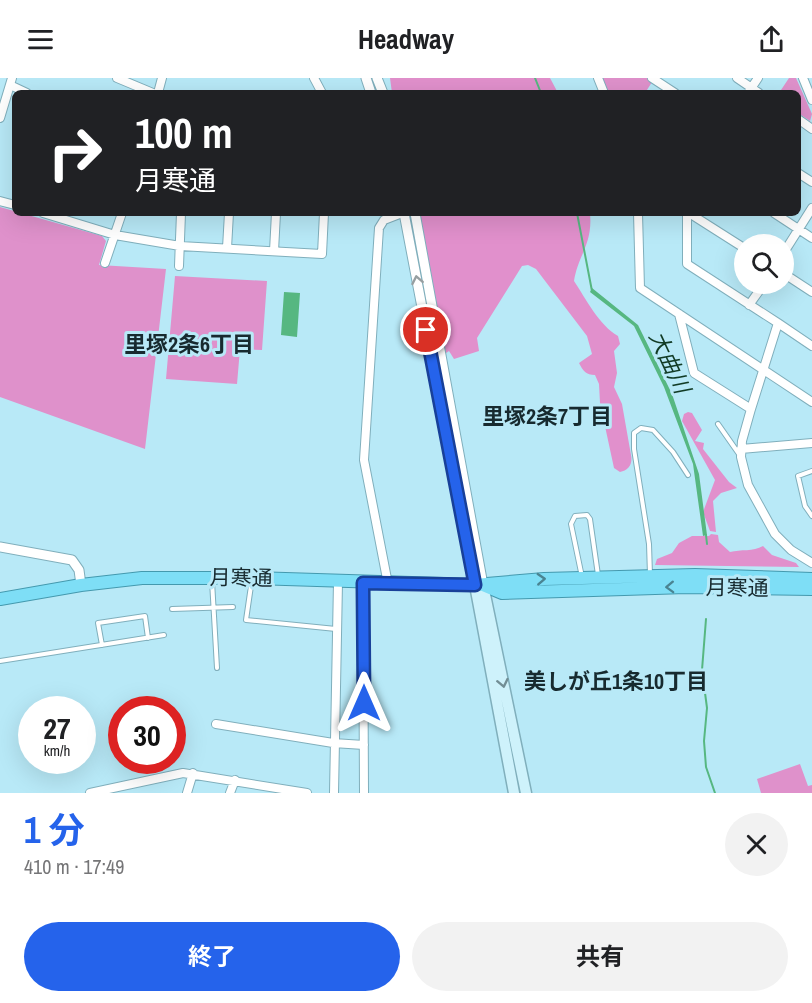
<!DOCTYPE html>
<html lang="ja">
<meta charset="utf-8">
<style>
:root{--surface:#fff;--page:#f2f2f2;--text:#202124;--muted:#757577;--accent:#2563eb}
body{margin:0;font-family:"Archivo Narrow","Noto Sans JP",sans-serif;background:var(--page);color:var(--text);height:100vh;display:flex;flex-direction:column;font-size:22px;white-space:nowrap}
*{box-sizing:border-box;margin:0}
p{font-size:20px;color:var(--muted)}
.icon{flex:none;width:33px;height:33px;fill:none;stroke:currentColor;stroke-width:2;stroke-linecap:round;stroke-linejoin:round}
.map{position:relative;height:715px;overflow:hidden}
.side{display:flex;flex-direction:column;background:var(--surface);flex:1}
.side>*{flex:none}
.guide{position:absolute;left:12px;top:12px;width:789px;height:126px;border-radius:9px;box-shadow:0 6px 24px #0002;background:#202124;color:#fff;overflow:hidden}
.tools{position:absolute;left:734px;top:156px;display:grid;gap:12px}
.tools a{display:grid;place-items:center;width:60px;height:60px;border-radius:50%;background:var(--surface);box-shadow:0 6px 24px #0002;font-size:30px}
.speed{position:absolute;left:18px;top:618px;display:flex;gap:12px;font-size:30px;font-weight:700;text-align:center}
.speed>*{display:grid;place-content:center;width:78px;height:78px;border-radius:50%;background:var(--surface);box-shadow:0 6px 24px #0002;line-height:1}
.speed small{font-size:15px;font-weight:400}
.speed .limit{border:9px solid #d22;background:#fff;color:#111}
.pin{position:absolute;display:grid;place-items:center;width:51px;height:51px;color:#fff;margin:-26px;border:3px solid #fff;border-radius:50%;box-shadow:0 2px 6px #0007}
.me{position:absolute;width:66px;margin:-33px;rotate:0deg;stroke-linejoin:round;filter:drop-shadow(0 0 4px #0008)}
.turn{display:flex;align-items:center;gap:21px;height:126px;padding:0 24px;font-size:27px}
.turn .icon{width:78px;height:78px;stroke-width:2.5}
.turn b{display:block;font-size:42px;line-height:51px}
.round{display:grid;place-items:center;flex:none;width:63px;height:63px;border-radius:32px;background:var(--page)}
.summary{display:flex;align-items:center;justify-content:space-between;height:102px;padding:0 24px}
h1{font-size:36px;font-weight:700;line-height:45px;color:var(--accent)}
.button{display:flex;gap:12px;margin-top:auto;padding:12px 24px}
.button a{flex:1;height:69px;border-radius:36px;background:var(--accent);color:#fff;font-size:24px;font-weight:700;line-height:69px;text-align:center}
.button a+a{background:var(--page);color:var(--text)}
header{display:flex;justify-content:space-between;align-items:center;height:78px;padding:0 24px;background:var(--surface);font-size:27px;font-weight:700}
.map>svg:first-child{display:block}
.green{fill:#df91cb}
.forest{fill:#e190cc}
.water{fill:#56b781}
.lines{fill:none;stroke-linecap:round;stroke-linejoin:round}
.stream{stroke:#56b781;stroke-width:2}
.service-casing{stroke:#80afbc;stroke-width:6}
.minor-casing{stroke:#80afbc;stroke-width:10}
.tertiary-casing{stroke:#80afbc;stroke-width:11}
.secondary-casing{stroke:#80afbc;stroke-width:13}
.trunk-casing{stroke:#4499ae;stroke-width:14}
.service{stroke:#fff;stroke-width:4}
.minor{stroke:#fff;stroke-width:8}
.tertiary{stroke:#fff;stroke-width:9}
.secondary{stroke:#cef2fb;stroke-width:10}
.trunk{stroke:#7edef6;stroke-width:12}
.oneway{stroke:#979fa1}
.oneway2{stroke:#4a8492}
.oneway3{stroke:#728e95}
.route-casing{stroke:#184099;stroke-width:15}
.route{stroke:#2563eb;stroke-width:10}
.labels{text-anchor:middle;stroke-width:6;stroke-linejoin:round;paint-order:stroke}
.street-label{font-size:21px;fill:#172a2f;stroke:#b8e9f7}
.neighbourhood-label{font-size:22px;font-weight:bold;fill:#172a2f;stroke:#b8e9f7}
.water-label{font-size:22px;font-style:italic;fill:#113b25;stroke:#b8e9f7}
</style>
<header><svg class="icon" aria-label="menu" viewBox="0 0 24 24"><path d="M4 6h16M4 12h16M4 18h16"/></svg>Headway<svg class="icon" aria-label="share" viewBox="0 0 24 24"><path d="M12 15V3M7 8l5-5 5 5M5 13v7h14v-7"/></svg></header>
<div class="map">
<svg width="812" height="715" viewBox="0 0 812 715">
<rect width="100%" height="100%" fill="#b8e9f7"/>
<path class="green" d="M599,0h53l2,1 -9,14h-41z
M789,0h7l16,36 -2,7 -12,-8v-20h-19z
M0,129l102,29 4,5 -7,24 67,4 -21,180 -145,-52z
M175,198l92,5 -5,69 -22,-1 -3,35 -71,-5z
M800,686l8,22 4,-1v8h-51l-4,-14z"/>
<path class="forest" d="M390,0h160l8,15h-166z
M416,135h174c3,31 -12,42 -16,68 12,18 25,44 44,55l2,8 -6,7 3,22 -3,14 8,17 9,51c2,10 -3,15 -11,17l-6,-4 -14,-65 -1,-19 -4,-9c-9,0 -12,-4 -16,-12l13,-9 -5,-18 -51,-67 -8,-4 -6,1 -45,72 2,13 -25,8 -5,-8 -3,2z
M688,334l4,1 10,17 -7,11 9,2 -1,6 26,33 8,6 -16,5 -8,8 3,31 -6,-1 -7,-19 12,-32 -33,-59 2,-7z
M711,456l7,1 1,7 11,10c11,-3 23,0 33,-6l9,9 24,8 3,4 -144,-2 2,-6 15,-6 7,-10 13,-7h17z"/>
<path class="water" d="M592,210l46,37 34,69 27,80 8,61 -4,1 -10,-72 -29,-77 -30,-61 -44,-34z
M284,214l16,1 -3,44 -16,-2z"/>
<g class="lines">
<path class="stream" d="M535,0l6,15
M577,135l15,78
M706,457l1,9
M706,541l-4,51 5,38 -3,33 2,26 9,26"/>
<defs>
<path id="service" d="M718,346l21,30
M812,393l-14,5 7,30 7,10
M650,497l-1,-31 -15,-95v-16l7,-5 12,2 20,22 15,23
M582,499l-11,-53 4,-8 12,-1 3,4 8,56
M252,501l-6,41 90,9
M212,503l5,87
M172,531l61,-2
M102,567l-4,-22 47,-7 3,22
M0,583l164,-26"/>
<path id="minor" d="M117,0l36,15
M314,0l8,15
M598,0l6,15
M652,0l23,15
M737,0l22,15
M803,0l9,22
M10,7l17,8
M158,15l4,-15
M748,15l10,-15
M0,40l12,-40
M798,41l14,10
M798,95l14,9
M0,123l15,4
M43,135l72,22 65,11 142,8 2,-41
M638,135l2,75 172,114
M687,135v51l91,59 -27,86 -9,32 -1,16 7,28 27,49 16,16 21,13
M689,135l55,35
M774,135l38,25
M227,170l2,-35
M274,173l2,-38
M783,176l29,-46
M105,185l17,-50
M179,188l2,-53
M783,195l29,19
M749,227l15,-21
M679,236l15,59 57,36
M778,245l34,23
M741,371l71,-6
M363,505l1,210
M388,506l-24,-124 15,-232 5,-8 18,-7
M216,646l117,19 31,2
M90,715l93,-20 124,20
M187,715l6,-20
M230,715l5,-13
M334,715l4,-211"/>
<path id="tertiary" d="M366,0l5,15
M377,0l6,15
M404,135l71,372
M415,135l68,372
M0,469l72,13 7,10 2,15"/>
<path id="secondary" d="M475,507l39,208
M483,507l43,208"/>
<path id="trunk" d="M483,507l19,8 184,-6 126,2
M0,521l81,-14 61,-7h110l223,7 69,-6 151,-4 117,4"/>
</defs>
<use href="#service" class="service-casing"/>
<use href="#minor" class="minor-casing"/>
<use href="#tertiary" class="tertiary-casing"/>
<use href="#secondary" class="secondary-casing"/>
<use href="#trunk" class="trunk-casing"/>
<use href="#service" class="service"/>
<use href="#minor" class="minor"/>
<use href="#tertiary" class="tertiary"/>
<use href="#secondary" class="secondary"/>
<use href="#trunk" class="trunk"/>
</g>
<defs><path id="oneway-chevron" d="M-2-3.5L2.5 0L-2 3.5" fill="none" stroke-width="1.6" stroke-linecap="round" stroke-linejoin="round" transform="scale(1.5)"/></defs>
<use class="oneway" href="#oneway-chevron" transform="translate(417 202) rotate(-101)"/>
<g class="oneway2">
<use href="#oneway-chevron" transform="translate(541 501) rotate(-3)"/>
<use href="#oneway-chevron" transform="translate(670 509) rotate(178)"/>
</g>
<use class="oneway3" href="#oneway-chevron" transform="translate(503 605) rotate(78)"/>
<g class="lines">
<defs>
<path id="route" d="M364,625l-1,-120 112,2 -49,-255"/>
</defs>
<use href="#route" class="route-casing"/>
<use href="#route" class="route"/>
</g>
<g class="labels">
<g class="street-label">
<text transform="translate(241 500) rotate(1)" y="7">月寒通</text>
<text transform="translate(737 510) rotate(1)" y="7">月寒通</text>
</g>
<g class="neighbourhood-label">
<text x="189" y="274">里塚2条6丁目</text>
<text x="547" y="346">里塚2条7丁目</text>
<text x="616" y="611">美しが丘1条10丁目</text>
</g>
<g class="water-label">
<text transform="translate(670 284) rotate(65)" y="8">大曲川</text>
</g>
</g>
</svg>
<div class="tools">
<a><svg class="icon" aria-label="search" viewBox="0 0 24 24"><circle cx="10" cy="10" r="6"/><path d="M15 15l6 6"/></svg></a>
</div>
<div class="speed"><div>27<small>km/h</small></div><div class="limit">30</div></div>
<div class="pin" style="left:426px;top:252px;background:#d93025"><svg class="icon" aria-label="arrive" viewBox="0 0 24 24"><path d="M6 21V4h12l-3 4 3 4H6"/></svg></div>
<svg class="me" style="left:364px;top:625px" viewBox="-20 -20 40 40"><path d="M0-17L14 15 0 8-14 15z" fill="#2563eb" stroke="#fff" stroke-width="4"/></svg>
<div class="guide">
<div class="turn"><svg class="icon" aria-label="right" viewBox="0 0 24 24"><path d="M7 20v-9h11M14 6l5 5-5 5"/></svg><div><b>100 m</b>月寒通</div></div>
</div>
</div>
<section class="side">
<div class="summary"><div><h1>1 分</h1><p>410 m · 17:49</p></div><a class="round"><svg class="icon" aria-label="close" viewBox="0 0 24 24"><path d="M6 6l12 12M18 6L6 18"/></svg></a></div>
<div class="button"><a>終了</a><a>共有</a></div>
</section>
